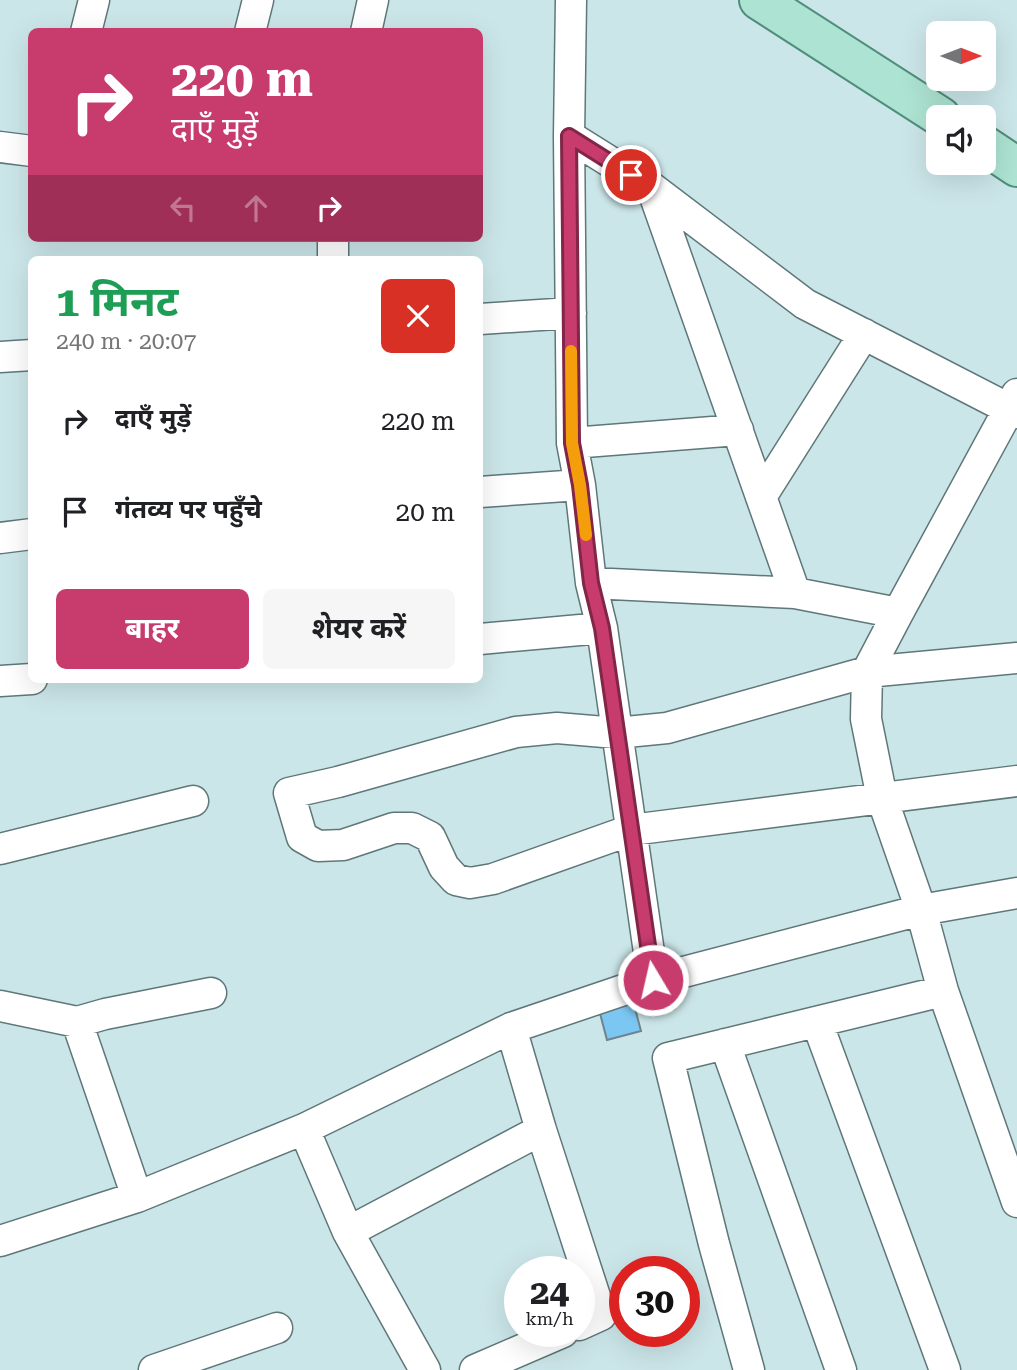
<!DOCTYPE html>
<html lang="hi">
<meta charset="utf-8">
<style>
:root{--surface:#fff;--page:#f6f6f6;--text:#202124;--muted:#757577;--accent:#c73b6d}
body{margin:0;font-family:"Roboto Serif","Noto Sans Devanagari",serif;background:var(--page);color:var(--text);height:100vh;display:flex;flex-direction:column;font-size:26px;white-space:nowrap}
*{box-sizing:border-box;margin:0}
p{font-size:23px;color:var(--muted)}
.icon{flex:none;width:38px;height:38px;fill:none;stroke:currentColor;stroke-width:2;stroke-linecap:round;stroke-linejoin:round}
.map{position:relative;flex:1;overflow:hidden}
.drawer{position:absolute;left:28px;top:256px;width:455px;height:427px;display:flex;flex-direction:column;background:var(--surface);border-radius:10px;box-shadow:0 7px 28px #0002}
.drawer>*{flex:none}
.hud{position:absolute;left:28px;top:28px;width:455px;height:214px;border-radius:10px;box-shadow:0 7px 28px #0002;background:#c73b6d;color:#fff;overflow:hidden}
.needle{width:46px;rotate:90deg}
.tools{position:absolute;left:926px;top:21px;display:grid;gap:14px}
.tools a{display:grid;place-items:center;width:70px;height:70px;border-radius:10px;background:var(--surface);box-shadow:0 7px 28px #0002;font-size:35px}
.speed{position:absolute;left:504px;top:1256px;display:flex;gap:14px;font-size:35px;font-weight:700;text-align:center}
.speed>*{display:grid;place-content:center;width:91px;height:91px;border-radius:50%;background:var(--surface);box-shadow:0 7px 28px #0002;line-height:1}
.speed small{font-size:18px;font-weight:400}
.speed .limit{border:10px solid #d22;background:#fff;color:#111}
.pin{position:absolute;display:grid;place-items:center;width:60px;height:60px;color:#fff;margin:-30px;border:4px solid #fff;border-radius:50%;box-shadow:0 2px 7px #0007}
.me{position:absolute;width:77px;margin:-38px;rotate:351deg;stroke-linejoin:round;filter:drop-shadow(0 0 5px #0008)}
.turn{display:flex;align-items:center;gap:24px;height:147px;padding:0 28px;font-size:32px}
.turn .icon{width:91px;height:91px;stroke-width:2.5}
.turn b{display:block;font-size:49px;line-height:60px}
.lanes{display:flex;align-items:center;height:66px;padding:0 28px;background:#0003;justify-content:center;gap:35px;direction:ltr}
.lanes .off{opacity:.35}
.round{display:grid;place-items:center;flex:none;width:74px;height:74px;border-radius:10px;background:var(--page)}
.headline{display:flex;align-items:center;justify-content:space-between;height:119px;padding:0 28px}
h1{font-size:42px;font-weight:700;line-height:52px;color:#1e9e55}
.button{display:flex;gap:14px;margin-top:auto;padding:14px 28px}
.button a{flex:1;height:80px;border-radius:10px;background:var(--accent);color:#fff;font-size:28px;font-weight:700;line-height:80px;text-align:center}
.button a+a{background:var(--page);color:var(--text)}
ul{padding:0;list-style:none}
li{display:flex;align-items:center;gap:21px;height:91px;padding:0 28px}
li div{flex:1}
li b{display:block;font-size:26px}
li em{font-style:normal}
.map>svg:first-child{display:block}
.building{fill:#7bc6f2;stroke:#70838e;stroke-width:2}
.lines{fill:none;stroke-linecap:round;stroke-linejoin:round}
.minor-casing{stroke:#5f7779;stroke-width:33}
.major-casing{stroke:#508e7c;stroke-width:42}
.minor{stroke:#fff;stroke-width:30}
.major{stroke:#ade3d2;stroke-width:38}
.route-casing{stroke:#812647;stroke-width:18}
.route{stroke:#c73b6d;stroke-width:12}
.slow{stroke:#f59e0b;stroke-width:12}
</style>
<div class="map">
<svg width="1017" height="1370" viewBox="0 0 1017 1370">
<rect width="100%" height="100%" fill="#cbe6e9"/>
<path class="building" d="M631,993l10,38 -34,9 -10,-38z"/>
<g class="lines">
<defs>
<path id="minor" d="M86,32l8,-32
M250,32l8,-32
M366,32l7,-32
M569,136l83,52 153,116 212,109
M0,147l32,4
M652,188l143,405
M333,238v21
M480,319l91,-6
M0,357l32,-2
M572,443l166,-13
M580,485l11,98 11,45 51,352
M480,492l100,-7 -8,-42 -3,-307 2,-136
M761,497l103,-163
M0,538l32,-4
M591,583l204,10 103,20
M480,639l122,-11
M1017,658l-150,14 -200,56 -51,5 -59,-5 -41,4 -178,50 -49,11 13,44 16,9 25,-1 51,-17h18l18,9 14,30 12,13 14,3 23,-4 138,-49 386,-49
M0,681l32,-2
M0,849l193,-48
M943,991l74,211
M0,1006l77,16
M817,1022l128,348
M511,1028l30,102 60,185 -22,10
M725,1044l116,326
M304,1129l44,103 77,138
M137,1197l-60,-175 28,-8 106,-21
M348,1232l193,-102
M0,1241l137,-44 167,-68 207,-101 142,-48 268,-70 96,-17
M154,1370l123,-42
M475,1370l88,-38
M749,1370l-35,-126 -46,-186 275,-67 -22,-81 -39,-112 -16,-79 1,-47 31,-59 119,-219"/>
<path id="major" d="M759,0l182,117
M984,145l33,22"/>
</defs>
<use href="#minor" class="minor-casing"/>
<use href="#major" class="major-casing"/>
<use href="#minor" class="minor"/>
<use href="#major" class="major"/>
</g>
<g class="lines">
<defs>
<path id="route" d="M631,175l-62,-39 3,307 8,42 11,98 11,45 51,352"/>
</defs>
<use href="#route" class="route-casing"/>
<use href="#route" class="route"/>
<path class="slow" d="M571,351l1,92 8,42 6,50"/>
</g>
</svg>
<div class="tools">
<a><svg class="needle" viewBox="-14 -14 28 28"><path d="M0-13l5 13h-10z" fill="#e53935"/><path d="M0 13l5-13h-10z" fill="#757577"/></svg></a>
<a><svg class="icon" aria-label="sound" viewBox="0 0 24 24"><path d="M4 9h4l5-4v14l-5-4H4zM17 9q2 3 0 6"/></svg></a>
</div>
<div class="speed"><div>24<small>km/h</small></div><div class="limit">30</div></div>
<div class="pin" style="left:631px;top:175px;background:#d93025"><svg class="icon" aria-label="arrive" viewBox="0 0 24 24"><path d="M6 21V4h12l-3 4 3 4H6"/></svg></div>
<svg class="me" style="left:653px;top:980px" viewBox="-20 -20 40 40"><circle r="17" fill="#c73b6d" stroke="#fff" stroke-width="3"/><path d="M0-11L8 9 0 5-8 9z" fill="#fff"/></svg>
<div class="hud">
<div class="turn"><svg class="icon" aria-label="right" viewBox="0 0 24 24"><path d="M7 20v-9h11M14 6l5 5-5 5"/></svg><div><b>220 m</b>दाएँ मुड़ें</div></div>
<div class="lanes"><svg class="icon off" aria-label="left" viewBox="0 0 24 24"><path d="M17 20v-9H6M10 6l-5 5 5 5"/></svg><svg class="icon off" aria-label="ahead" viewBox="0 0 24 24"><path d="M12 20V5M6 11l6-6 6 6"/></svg><svg class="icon" aria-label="right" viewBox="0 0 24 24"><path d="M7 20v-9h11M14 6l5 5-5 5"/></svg></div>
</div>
<section class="drawer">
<div class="headline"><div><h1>1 मिनट</h1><p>240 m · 20:07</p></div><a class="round" style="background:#d93025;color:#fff"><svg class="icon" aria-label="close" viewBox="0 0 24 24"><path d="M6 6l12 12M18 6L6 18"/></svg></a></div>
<ul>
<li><svg class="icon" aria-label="right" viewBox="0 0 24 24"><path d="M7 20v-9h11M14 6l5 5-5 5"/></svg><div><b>दाएँ मुड़ें</b></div><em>220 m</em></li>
<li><svg class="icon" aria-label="arrive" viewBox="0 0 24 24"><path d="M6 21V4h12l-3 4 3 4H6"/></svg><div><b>गंतव्य पर पहुँचे</b></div><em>20 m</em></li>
</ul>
<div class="button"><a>बाहर</a><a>शेयर करें</a></div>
</section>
</div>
